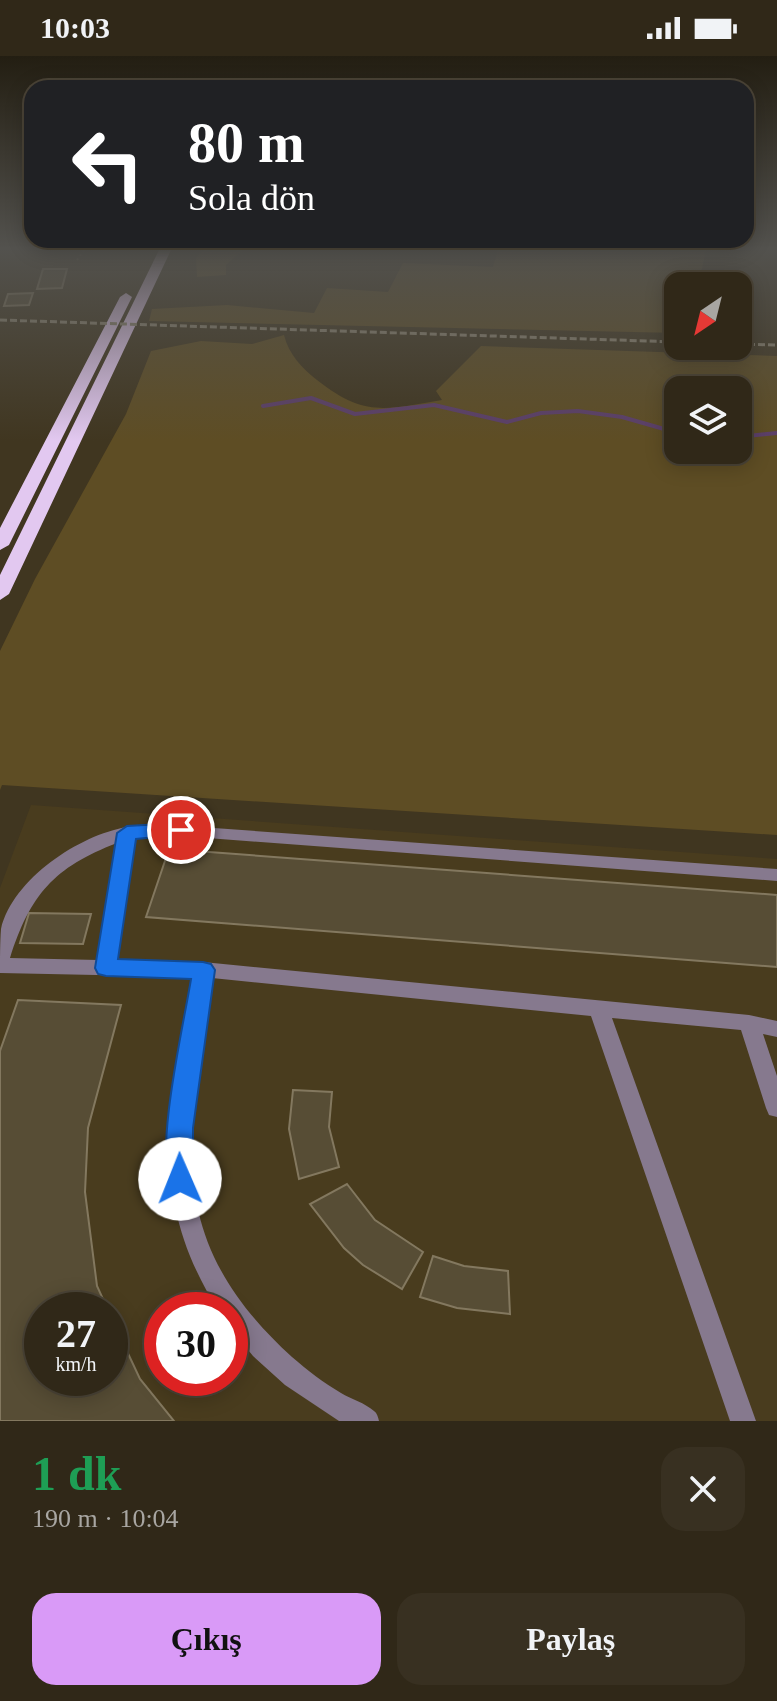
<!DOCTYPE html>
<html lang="tr">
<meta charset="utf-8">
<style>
:root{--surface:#302818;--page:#383021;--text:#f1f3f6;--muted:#a8a6a2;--line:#4b4437;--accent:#d99af7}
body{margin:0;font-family:Georgia,serif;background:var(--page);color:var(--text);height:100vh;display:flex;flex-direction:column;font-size:30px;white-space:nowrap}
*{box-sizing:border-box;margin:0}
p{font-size:26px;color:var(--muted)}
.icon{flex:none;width:44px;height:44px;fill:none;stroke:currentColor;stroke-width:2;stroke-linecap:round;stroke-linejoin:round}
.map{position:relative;height:1365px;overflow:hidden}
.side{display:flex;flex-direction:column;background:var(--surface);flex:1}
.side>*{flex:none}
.guide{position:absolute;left:24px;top:24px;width:730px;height:168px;border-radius:24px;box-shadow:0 4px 20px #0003,0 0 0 2px var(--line);background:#202124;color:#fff;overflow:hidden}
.needle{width:52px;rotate:215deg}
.tools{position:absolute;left:664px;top:216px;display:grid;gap:16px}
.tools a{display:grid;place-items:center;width:88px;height:88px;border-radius:16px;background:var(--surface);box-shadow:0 4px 20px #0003,0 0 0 2px var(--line);font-size:40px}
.speed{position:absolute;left:24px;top:1236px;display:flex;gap:16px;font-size:40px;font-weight:700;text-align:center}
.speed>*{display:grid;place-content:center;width:104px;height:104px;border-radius:50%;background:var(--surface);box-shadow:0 4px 20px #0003,0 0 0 2px var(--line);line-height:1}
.speed small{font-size:20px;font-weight:400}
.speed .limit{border:12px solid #d22;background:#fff;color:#111}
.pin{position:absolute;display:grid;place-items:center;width:68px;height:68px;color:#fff;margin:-34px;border:4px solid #fff;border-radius:50%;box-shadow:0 2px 8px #0007}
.me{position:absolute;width:88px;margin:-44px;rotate:359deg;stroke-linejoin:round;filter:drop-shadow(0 0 6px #0008)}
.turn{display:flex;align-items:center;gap:28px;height:168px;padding:0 32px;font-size:36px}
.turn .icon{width:104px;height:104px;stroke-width:2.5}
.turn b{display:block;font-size:56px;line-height:68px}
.round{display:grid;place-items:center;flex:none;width:84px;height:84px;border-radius:24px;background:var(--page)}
.head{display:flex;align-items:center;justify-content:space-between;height:136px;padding:0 32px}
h1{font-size:48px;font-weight:800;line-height:60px;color:#1e9e55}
.action{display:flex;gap:16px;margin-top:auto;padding:16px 32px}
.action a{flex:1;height:92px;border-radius:24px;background:var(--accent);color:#111;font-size:32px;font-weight:800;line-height:92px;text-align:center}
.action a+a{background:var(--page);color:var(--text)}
.status{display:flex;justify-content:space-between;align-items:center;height:56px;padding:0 40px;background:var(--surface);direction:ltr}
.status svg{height:22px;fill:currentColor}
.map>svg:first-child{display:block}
.built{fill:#493c1e;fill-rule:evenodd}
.green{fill:#5e4d24;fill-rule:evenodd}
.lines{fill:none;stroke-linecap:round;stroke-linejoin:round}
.stream{stroke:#5c3f69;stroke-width:4}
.building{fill:#574d35;stroke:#83785f;stroke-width:2}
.path{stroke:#736a57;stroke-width:2;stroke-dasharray:2 3;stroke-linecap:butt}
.minor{fill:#86798e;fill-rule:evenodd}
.trunk{fill:#e2c8f0;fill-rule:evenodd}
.rail{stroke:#908875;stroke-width:3;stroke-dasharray:7 3;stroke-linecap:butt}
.route{fill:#1a73e8;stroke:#114b97;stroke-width:2}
</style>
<div class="status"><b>10:03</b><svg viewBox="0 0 49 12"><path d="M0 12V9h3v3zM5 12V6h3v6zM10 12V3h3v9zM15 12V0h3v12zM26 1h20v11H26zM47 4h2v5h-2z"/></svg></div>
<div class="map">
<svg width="777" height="1365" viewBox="0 0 777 1365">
<rect width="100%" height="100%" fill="#403620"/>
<path class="built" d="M31,749l746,54v562h-777v-533zM42,1254h68v68h-68zM162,1254h68v68h-68z"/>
<path class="green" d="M203,194h40l-17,15v10l-29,2 -1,-19z
M498,194h208l-8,36h-20v47l-529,-12 3,-12 75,-4 87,8 13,-25 61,4 15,-29 90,4z
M284,279c5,20 18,33 33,45 48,38 69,29 125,20l-6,-9 45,-45 296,10v479l-775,-50 -2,5v-139l35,-72 91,-165 25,-63 50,-10 51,3zM678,334h60v60h-60z"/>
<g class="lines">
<path class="stream" d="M263,350l48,-8 44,16 79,-9 73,17 34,-9 37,-2 44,6 56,16
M738,381l39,-4"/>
</g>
<path class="building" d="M43,213h24l-5,19 -25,1z
M33,237l-4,12 -25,1 4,-12z
M169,793l608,46v72l-631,-50z
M29,857l62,1 -8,30 -63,-1z
M18,944l103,5 -33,123 -3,64 12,94 11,24h-66v68h68v-63l30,64 34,42h-174v-370z
M293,1034l39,2 -3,35 10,40 -40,12 -10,-50z
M347,1128l28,36 48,32 -21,37 -39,-24 -19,-17 -34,-44z
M433,1200l31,10 44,5 2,43 -53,-6 -37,-11z"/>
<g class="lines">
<path class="path" d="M77,204l7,-10"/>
<path class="minor" d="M158,768l619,45v12l-596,-45 -46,2 -18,122 86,2 546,53 28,6v16l-14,-3 14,42v41l-8,-2 -3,-7 -25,-78 -129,-12 144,403h-26l-139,-405 -379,-38c-23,158 -53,258 80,379 15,13 32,26 49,36 10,6 24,10 33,18 3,2 4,6 5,10h-40l-54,-36 -32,-29 -23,-28v-18h-12c-74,-118 -46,-205 -26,-333l-192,-4c0,-14 0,-31 1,-44 12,-50 78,-94 126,-102 10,-2 21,-2 31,-3zM117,787l-19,117 -88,-2c20,-63 44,-91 107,-115z"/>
<path class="trunk" d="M159,194h12l-162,344 -9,6v-25z
M126,237l6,4 -123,248 -9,5v-22l120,-231z"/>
<path class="rail" d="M0,264l678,22
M738,288l39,1"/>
</g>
<linearGradient id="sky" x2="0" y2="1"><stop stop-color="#231e12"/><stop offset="0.5" stop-color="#53524e"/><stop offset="1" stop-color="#53524e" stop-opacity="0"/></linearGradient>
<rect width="777" height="385" fill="url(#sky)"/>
<path class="route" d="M181,767l10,7 -3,4 -52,5 -18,120 85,3 8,2 4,6 -22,158v51l-4,9 -9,3 -9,-3c-17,-37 13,-165 20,-209l-85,-3 -8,-2 -3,-6 22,-135 10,-7z"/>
</svg>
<div class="tools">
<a><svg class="needle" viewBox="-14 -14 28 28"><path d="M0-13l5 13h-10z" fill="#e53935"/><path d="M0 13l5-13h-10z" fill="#a8a6a2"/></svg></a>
<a><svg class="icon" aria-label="layers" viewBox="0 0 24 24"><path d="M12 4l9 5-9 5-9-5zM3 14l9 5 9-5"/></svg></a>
</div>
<div class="speed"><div>27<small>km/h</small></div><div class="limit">30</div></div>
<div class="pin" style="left:181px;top:774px;background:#d93025"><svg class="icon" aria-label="arrive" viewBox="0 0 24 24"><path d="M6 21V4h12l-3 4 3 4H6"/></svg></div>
<svg class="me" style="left:180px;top:1123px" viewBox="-20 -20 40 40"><circle r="19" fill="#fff"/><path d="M0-13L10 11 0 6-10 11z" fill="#1a73e8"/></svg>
<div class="guide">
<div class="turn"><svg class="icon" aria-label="left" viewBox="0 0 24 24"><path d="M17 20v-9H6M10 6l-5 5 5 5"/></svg><div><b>80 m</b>Sola dön</div></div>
</div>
</div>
<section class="side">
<div class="head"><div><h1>1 dk</h1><p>190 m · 10:04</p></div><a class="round"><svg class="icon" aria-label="close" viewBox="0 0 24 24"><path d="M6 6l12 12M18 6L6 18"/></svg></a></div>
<div class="action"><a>Çıkış</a><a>Paylaş</a></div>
</section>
